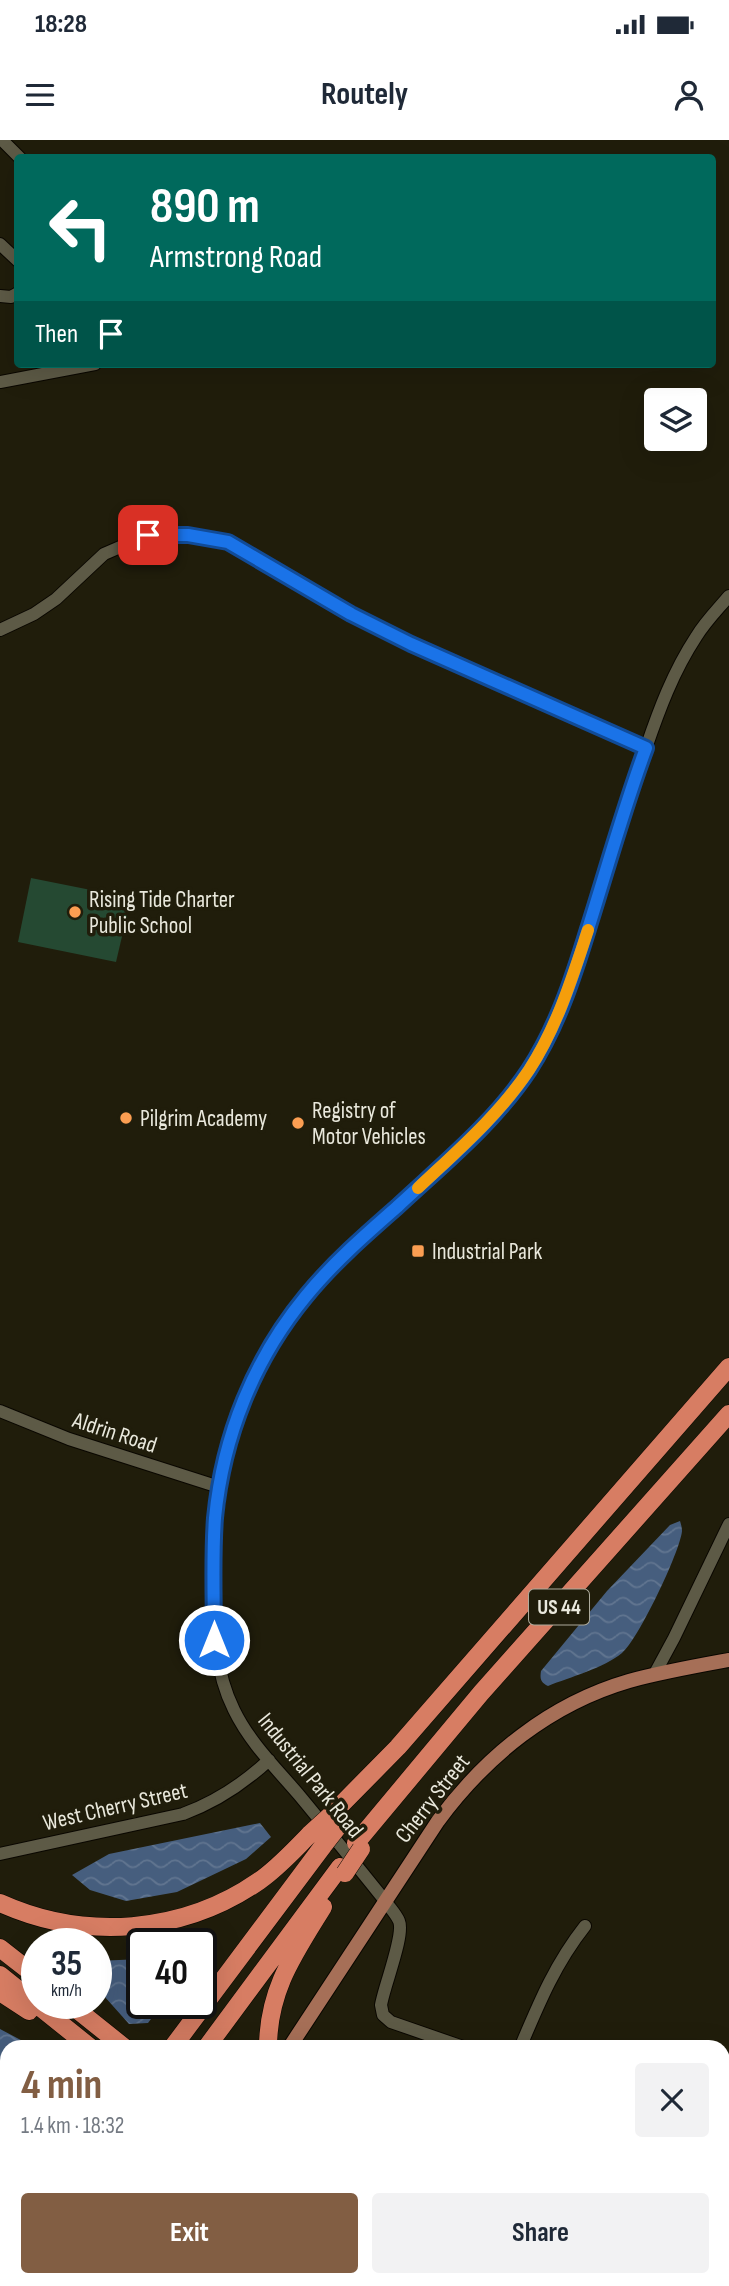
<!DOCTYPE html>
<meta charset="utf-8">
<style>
:root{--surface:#fff;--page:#f2f2f3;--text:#1f2937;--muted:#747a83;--accent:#825e43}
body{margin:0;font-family:"Sofia Sans Condensed",sans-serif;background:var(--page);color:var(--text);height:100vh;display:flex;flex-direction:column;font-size:26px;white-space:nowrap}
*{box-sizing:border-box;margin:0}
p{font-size:23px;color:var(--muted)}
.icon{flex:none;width:38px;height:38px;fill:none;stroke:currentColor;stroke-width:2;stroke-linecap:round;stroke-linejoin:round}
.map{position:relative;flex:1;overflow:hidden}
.panel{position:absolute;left:0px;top:1900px;width:730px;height:247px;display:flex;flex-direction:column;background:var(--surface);border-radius:21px 21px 0 0;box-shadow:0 7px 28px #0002}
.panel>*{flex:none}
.top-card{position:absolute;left:14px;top:14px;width:702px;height:214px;border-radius:7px;box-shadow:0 7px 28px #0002;background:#00695c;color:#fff;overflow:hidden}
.fabs{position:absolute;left:644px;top:248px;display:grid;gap:14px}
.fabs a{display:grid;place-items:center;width:63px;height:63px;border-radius:7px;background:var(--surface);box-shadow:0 7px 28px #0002;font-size:35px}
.speed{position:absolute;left:21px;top:1788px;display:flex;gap:14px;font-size:35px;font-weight:700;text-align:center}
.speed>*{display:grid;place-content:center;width:91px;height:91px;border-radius:50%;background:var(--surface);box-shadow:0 7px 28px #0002;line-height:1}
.speed small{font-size:18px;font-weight:400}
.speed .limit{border:4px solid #111;border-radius:10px;background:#fff;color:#111}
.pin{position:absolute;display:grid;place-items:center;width:60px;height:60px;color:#fff;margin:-30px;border-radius:14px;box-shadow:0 4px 10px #0006}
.me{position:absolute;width:77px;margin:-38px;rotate:0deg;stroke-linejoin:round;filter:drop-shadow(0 0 5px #0008)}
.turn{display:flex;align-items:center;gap:24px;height:147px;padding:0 21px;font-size:32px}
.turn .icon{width:91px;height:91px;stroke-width:2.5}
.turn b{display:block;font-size:49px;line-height:60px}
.then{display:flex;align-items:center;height:66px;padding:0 21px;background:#0003;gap:14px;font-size:26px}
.round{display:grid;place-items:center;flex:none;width:74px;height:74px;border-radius:7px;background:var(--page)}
.overview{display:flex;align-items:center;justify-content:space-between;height:119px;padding:0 21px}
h1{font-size:42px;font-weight:700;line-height:52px;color:var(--accent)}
.action{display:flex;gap:14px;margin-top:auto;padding:14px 21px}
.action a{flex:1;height:80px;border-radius:7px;background:var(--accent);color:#fff;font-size:28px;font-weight:700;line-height:80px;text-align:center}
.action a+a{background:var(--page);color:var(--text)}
.status{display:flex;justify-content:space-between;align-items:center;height:49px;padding:0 35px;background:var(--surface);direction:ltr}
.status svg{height:19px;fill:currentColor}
header{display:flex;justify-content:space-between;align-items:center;height:91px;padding:0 21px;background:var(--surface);font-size:32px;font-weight:700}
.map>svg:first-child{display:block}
.pitch{fill:#254932}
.water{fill:url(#water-waves)}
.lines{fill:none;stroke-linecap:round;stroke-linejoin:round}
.minor-casing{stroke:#0a0700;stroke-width:14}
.major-casing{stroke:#0a0700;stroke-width:16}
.highway-casing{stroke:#0a0700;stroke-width:19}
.minor{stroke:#5d5a46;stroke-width:12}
.major{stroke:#a66f57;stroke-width:14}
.highway{stroke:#d77d63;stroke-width:18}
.highway-bridge-casing{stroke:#0a0700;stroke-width:19;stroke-linecap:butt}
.highway-bridge{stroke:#d77d63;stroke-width:18}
.route-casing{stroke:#114b97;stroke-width:18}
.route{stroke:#1a73e8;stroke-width:12}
.slow{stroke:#f59e0b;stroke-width:12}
.poi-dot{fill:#fb9e52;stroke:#201d0b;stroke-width:2.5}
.labels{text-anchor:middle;stroke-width:7;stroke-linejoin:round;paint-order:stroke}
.shield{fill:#201d0b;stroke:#adab9d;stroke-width:2}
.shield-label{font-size:21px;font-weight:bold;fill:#e9e8dc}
.poi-label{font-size:23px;fill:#e9e8dc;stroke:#201d0b;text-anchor:start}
.street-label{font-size:23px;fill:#e9e8dc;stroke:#201d0b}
</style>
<div class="status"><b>18:28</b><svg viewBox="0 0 49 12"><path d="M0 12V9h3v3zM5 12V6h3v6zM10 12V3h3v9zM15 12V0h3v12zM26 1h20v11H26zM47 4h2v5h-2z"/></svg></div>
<header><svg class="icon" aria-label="menu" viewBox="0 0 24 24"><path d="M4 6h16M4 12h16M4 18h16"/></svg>Routely<svg class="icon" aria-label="person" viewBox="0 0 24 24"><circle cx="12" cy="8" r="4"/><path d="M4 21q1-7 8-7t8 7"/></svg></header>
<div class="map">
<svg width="729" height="2146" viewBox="0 0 729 2146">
<defs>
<pattern id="water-waves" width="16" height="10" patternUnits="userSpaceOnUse" patternTransform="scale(1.75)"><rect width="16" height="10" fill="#465e7e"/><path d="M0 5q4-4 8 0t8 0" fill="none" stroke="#617590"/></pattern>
</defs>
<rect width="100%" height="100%" fill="#201d0b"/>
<path class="pitch" d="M31,738l100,20 -15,64 -98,-20z"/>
<path class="water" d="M680,1381c1,3 2,7 2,10 -2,21 -44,109 -60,122 -18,15 -52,24 -74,33 -8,-4 -8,-8 -7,-15l66,-80 63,-66z
M260,1683l11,14 -25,22 -69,33 -51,9 -36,-11 -18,-15 37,-21z
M142,1819v45h20l-14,19 -19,1 -33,-37v-26z
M0,1889l34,18 -27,1v17h-7z"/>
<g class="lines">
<defs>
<path id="minor" d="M2,0l18,18
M0,104l18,17
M0,156l11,1 7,-4
M0,242l95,-18
M0,490l34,-16 22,-15 48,-45 44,-19h40l39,7 124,72 80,40 215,94
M0,1271l69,28 150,48
M654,1535l20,-37 55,-114
M0,1714l183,-40c33,-12 59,-29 86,-54
M466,1908l-75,-26 -8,-7 -2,-10c3,-19 24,-70 18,-84 -3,-7 -9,-13 -13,-19 -29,-36 -58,-72 -87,-107 -23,-27 -49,-52 -65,-85 -20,-40 -20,-82 -20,-126 -1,-128 29,-226 120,-319 69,-71 158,-127 206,-214 24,-43 38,-89 52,-135 18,-56 34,-112 54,-168 13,-38 27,-76 50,-111 9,-15 22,-28 33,-41
M520,1908c19,-45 35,-84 65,-122
M220,2140l19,6
M206,2146l2,-6"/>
<path id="major" d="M289,1908l149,-227c48,-65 112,-117 191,-140 33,-9 67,-15 100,-21
M133,2146l4,-6"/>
<path id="highway" d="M332,1674l66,-67 331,-380
M356,1703l125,-150 248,-279
M0,1763c84,38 183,31 259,-22 19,-13 35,-31 51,-47
M0,1808l37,29
M0,1835l91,73
M0,1852l29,19
M70,1864l55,44
M172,1908l151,-202
M206,1908l134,-181
M268,1908c0,-58 26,-94 55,-141
M0,2028h7
M0,2046l7,1
M392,2140l8,6
M423,2140l9,6"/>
</defs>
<use href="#minor" class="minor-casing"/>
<use href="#major" class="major-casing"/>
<use href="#highway" class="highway-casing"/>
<use href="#minor" class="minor"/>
<use href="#major" class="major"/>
<use href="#highway" class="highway"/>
<defs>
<path id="highway-bridge" d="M310,1694l22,-20
M323,1706l18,-23
M345,1733l16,-24"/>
</defs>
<use href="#highway-bridge" class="highway-bridge-casing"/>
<use href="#highway-bridge" class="highway-bridge"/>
</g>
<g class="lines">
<defs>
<path id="route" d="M148,395h40l40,7 123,72 60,30 235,104c-22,59 -39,121 -58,181 -15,49 -31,98 -59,141 -35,53 -86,94 -132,137 -32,28 -64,56 -91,89 -52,63 -83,140 -91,222 -3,40 -1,81 -1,122"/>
</defs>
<use href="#route" class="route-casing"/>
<use href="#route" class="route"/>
<path class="slow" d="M418,1048c39,-37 81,-73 111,-118 28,-43 43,-92 59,-140"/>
</g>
<g class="poi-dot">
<circle cx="75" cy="772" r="7"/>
<circle cx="126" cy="978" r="7"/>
<circle cx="298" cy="983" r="7"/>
<rect x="411" y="1104" width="14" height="14" rx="3.5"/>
</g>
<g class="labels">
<rect class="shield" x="529" y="1449.5" width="60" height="35" rx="5"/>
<g class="shield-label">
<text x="559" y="1474">US 44</text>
</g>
<g class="poi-label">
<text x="89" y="767">Rising Tide Charter<tspan x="89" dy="26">Public School</tspan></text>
<text x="312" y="978">Registry of<tspan x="312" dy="26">Motor Vehicles</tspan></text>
<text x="140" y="986">Pilgrim Academy</text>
<text x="432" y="1119">Industrial Park</text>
</g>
<g class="street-label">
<text transform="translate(115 1292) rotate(18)" y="8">Aldrin Road</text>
<text transform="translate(311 1635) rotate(51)" y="8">Industrial Park Road</text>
<text transform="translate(432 1658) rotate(-52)" y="8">Cherry Street</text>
<text transform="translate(115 1666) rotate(-13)" y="8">West Cherry Street</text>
</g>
</g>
</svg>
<div class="fabs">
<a><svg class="icon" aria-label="layers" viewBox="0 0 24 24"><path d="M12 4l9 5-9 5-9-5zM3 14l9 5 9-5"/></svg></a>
</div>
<div class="speed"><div>35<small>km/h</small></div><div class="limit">40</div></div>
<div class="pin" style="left:148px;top:395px;background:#d93025"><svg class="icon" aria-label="arrive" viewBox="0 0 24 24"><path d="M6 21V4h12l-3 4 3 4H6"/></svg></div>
<svg class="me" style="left:214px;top:1500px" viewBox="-20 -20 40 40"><circle r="17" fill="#1a73e8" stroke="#fff" stroke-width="3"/><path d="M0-11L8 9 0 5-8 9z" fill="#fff"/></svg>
<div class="top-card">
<div class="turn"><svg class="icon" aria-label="left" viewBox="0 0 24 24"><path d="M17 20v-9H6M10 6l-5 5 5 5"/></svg><div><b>890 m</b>Armstrong Road</div></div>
<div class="then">Then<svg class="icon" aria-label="arrive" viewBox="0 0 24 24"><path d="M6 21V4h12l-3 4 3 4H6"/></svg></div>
</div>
<section class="panel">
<div class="overview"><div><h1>4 min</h1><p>1.4 km · 18:32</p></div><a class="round"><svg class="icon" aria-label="close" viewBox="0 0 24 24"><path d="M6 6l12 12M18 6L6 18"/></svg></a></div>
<div class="action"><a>Exit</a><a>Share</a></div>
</section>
</div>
